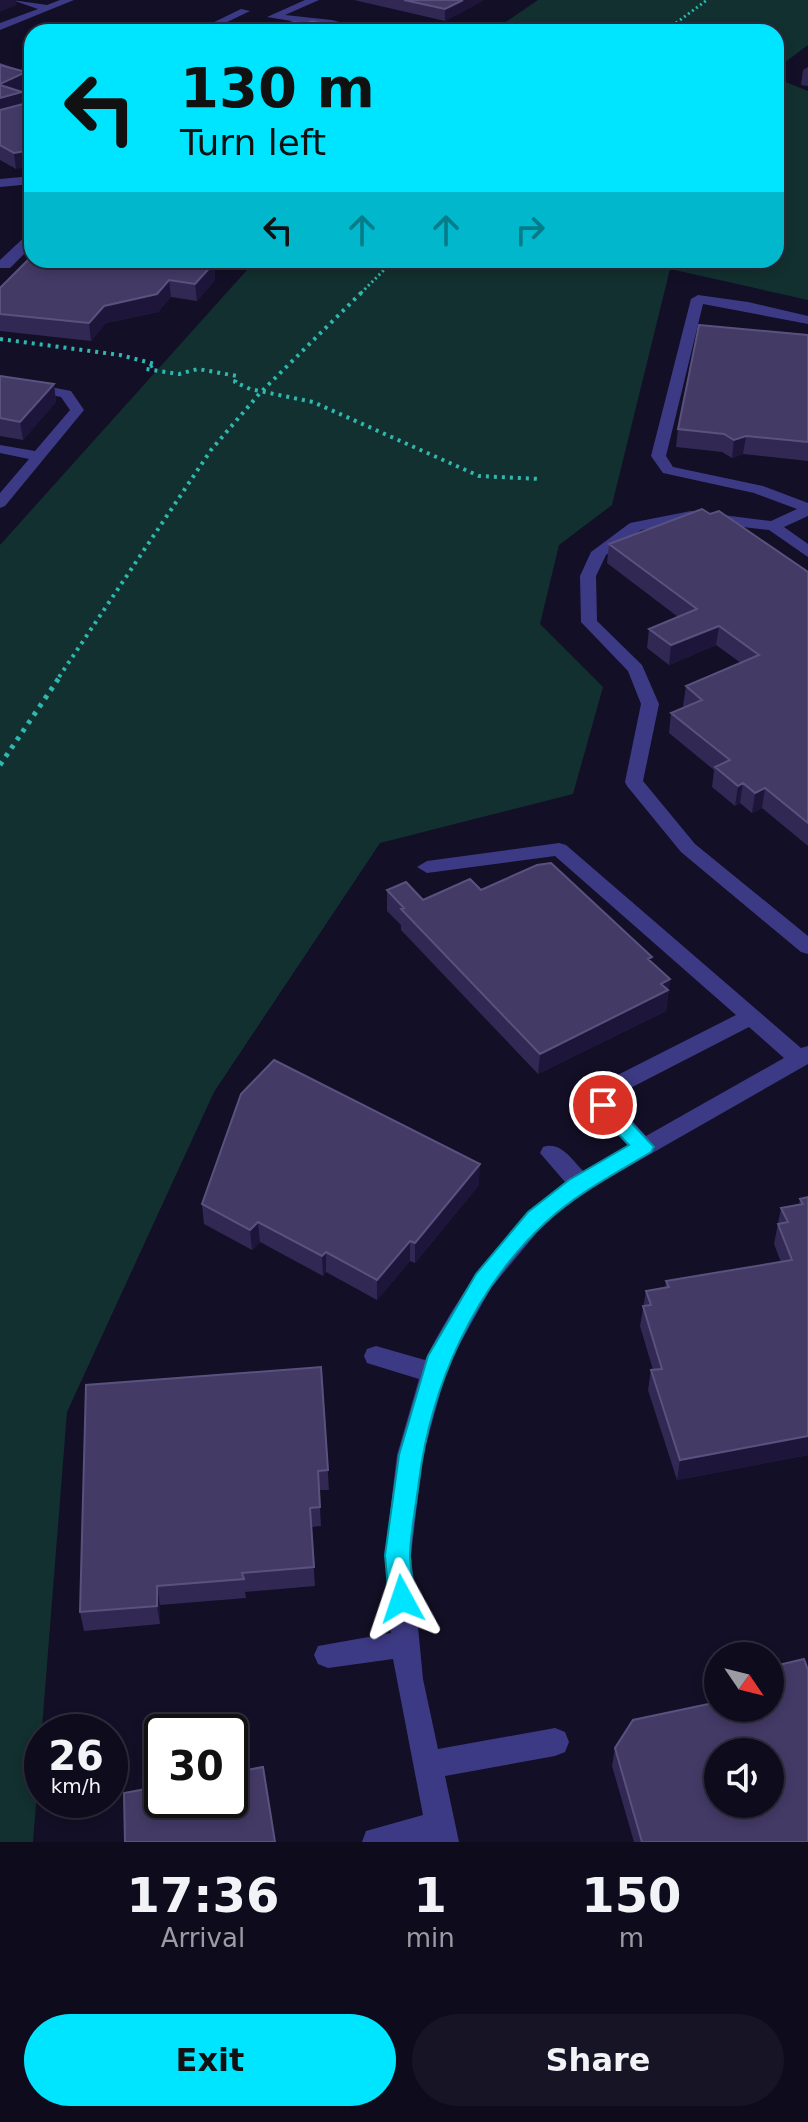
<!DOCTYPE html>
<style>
:root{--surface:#0e0b1c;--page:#171425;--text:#f1f3f6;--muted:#9b9ba3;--line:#2e2b3b;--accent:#00e5ff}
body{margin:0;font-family:"DejaVu Sans",sans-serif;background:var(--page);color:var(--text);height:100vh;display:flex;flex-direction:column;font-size:30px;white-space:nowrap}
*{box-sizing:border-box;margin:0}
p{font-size:26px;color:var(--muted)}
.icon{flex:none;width:44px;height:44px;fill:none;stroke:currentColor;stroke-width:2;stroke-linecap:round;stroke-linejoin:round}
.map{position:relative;height:1842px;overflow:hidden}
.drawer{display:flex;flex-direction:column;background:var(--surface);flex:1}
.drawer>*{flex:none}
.top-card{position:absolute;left:24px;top:24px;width:760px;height:244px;border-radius:24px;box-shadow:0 4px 12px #0003,0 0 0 2px var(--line);background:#00e5ff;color:#111;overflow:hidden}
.needle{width:52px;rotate:125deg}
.controls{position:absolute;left:704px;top:1642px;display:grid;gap:16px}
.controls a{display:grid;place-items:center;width:80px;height:80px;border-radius:50%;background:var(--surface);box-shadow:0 4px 12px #0003,0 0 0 2px var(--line);font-size:40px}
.speed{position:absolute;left:24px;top:1714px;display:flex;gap:16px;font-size:40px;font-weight:700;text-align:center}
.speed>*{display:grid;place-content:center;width:104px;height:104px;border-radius:50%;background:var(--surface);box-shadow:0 4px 12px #0003,0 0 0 2px var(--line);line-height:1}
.speed small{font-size:20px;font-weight:400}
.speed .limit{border:4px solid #111;border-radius:12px;background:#fff;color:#111}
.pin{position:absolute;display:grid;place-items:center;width:68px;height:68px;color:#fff;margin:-34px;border:4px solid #fff;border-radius:50%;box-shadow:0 2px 8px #0007}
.me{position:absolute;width:88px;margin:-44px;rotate:355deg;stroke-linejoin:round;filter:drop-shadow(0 0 6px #0008)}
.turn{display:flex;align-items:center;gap:28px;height:168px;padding:0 24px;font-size:36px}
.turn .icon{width:104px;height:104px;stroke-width:2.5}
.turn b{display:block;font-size:56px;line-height:68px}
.lanes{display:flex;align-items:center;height:76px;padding:0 24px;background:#0003;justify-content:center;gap:40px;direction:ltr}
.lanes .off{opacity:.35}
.eta{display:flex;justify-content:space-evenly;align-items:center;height:136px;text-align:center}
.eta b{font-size:48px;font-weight:700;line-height:56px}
.primary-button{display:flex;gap:16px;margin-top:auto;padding:16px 24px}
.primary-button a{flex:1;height:92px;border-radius:48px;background:var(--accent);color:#111;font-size:32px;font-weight:700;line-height:92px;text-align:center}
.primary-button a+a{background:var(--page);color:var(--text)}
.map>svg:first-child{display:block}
.green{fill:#12302f}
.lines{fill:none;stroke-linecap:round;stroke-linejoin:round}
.path-far2{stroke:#2fb8b0;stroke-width:3;stroke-dasharray:2 3;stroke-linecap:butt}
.path-far1{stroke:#2fb8b0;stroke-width:4;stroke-dasharray:3 5;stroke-linecap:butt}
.path{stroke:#2fb8b0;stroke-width:5;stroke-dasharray:4 6;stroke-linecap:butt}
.minor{fill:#3d3a85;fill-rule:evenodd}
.wall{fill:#312854}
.shaded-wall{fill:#1d163a}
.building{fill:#433a66;stroke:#5a527e;stroke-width:2;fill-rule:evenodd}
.route{fill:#00e5ff;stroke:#0095a6;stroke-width:2}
</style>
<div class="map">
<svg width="808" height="1842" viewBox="0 0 808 1842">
<rect width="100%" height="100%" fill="#130f26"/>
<path class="green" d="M538,0h270v45l-32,24v-37h-285z
M776,78l32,13v209l-138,-31 -58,236 -53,40 -19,79 63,63 -30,107 -193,49 -166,249 -147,320 -34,430h-33v-1297l256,-285h520z"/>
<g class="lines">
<path class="path-far2" d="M664,32l43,-32
M361,293l33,-33"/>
<path class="path-far1" d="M0,339l120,16 35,9 -9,5 33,5 19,-5 39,7 -2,6 15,7 63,13 166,74 61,3
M59,677l152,-227 49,-57 103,-102"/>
<path class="path" d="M0,765l61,-90"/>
<path class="minor" d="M12,0l35,5 13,-5h14l-74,30v-7l38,-14z
M305,0h14l-34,15 47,5 44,12h-18l-91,-15z
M241,9l9,2 -31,15 15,6h-17l-13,-5z
M0,63l32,12v7l-32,-12z
M32,176v8l-32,3v-8z
M32,230l-1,17 -21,21h-10v-8z
M698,295l50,7 60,14v8l-105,-20 -37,152 7,11 90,19 45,17v13l-24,11 24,17v13l-39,-27 -78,-9 -50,9 -35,25 -10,21 1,45 45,44 17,39 -16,77 52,63 113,92v18l-7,-2 -120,-100 -54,-66 -2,-4 16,-78 -13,-33 -47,-49 -1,-46 11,-24 39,-29 61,-12 80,10 26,-12 -43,-16 -91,-20 -12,-17 40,-157z
M0,377l71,14 13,19 -79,96 -5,2v-15l29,-34 -29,-6v-8l35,6 35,-41 -9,-13 -61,-12z
M559,843l7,2 235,203 7,-2v18l-224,128 -40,32 -53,64 -43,77 -25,90 -12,100 12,124 15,70 117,-21 10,4 4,10 -4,10 -10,4 -110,20 14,66h-97l4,-11 57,-16 -30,-156 -65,9 -10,-4 -4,-9 4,-9 73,-13 -6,-78 12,-100 22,-76 -52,-16 -3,-7 3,-7 9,-3 49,14c36,-71 78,-129 140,-178l-25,-29 3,-6c18,-6 29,13 40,24l45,-25 -40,-44 -3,-6 3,-6 148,-75 -181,-159 -128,17 -10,-6 10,-6zM749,1027l35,31 -138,78 -35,-38z"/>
</g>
<path class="wall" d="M354,0h130l-39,21z
M0,65l26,7 2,15 -8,4 2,1 2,12 -8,65 -16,-9z
M808,67v19l-7,-1 2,-15z
M202,260l-1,1 13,2 1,17 -18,21 -26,-4 -13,15 -52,11 -15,18 -91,-10v-43z
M808,335v126l-65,-7 -11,4 -10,-6 -46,-5 2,-18z
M0,376l54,8 2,18 -33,38 -23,-4z
M609,544l199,28v274l-46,-38 -10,5 -12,-10 -5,3 -23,-19 2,-17 -45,-37 2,-20 14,-6 -2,-1 3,-20 55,-23 -25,-18 -47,20 -22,-17 2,-19 29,-12 -71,-54z
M387,890l36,10 58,-10 170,72 19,17 -4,32 -128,63 -137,-144v-5l-14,-14z
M479,1185l-64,78 -5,-2 -33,39 -51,-28 -3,4 -63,-34 -8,8 -48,-26 -2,-20z
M808,1197v258l-131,25 -29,-90 3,-20h2l-13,-44 6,-35 19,-3 1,-7 115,-19 -7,-18 7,-36 18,-3 1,-6z
M321,1367l8,123h-10l2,36 -10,1 4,59 -70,6 1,6 -86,7v19l-76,7 -4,-19z
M718,1708l90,134h-174l-22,-76 3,-18z"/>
<path class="shaded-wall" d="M0,0h16l1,5 -17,7z
M463,0h21l-39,21v-12z
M26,72l2,15 -16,8 10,-3 2,15 -24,7v-30z
M32,150v16l-16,3 -2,-16z
M214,263l1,17 -18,21 -2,-17z
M169,280l2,17 -13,15 -52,11 -15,18 -2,-18 15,-17z
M54,384l2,18 -33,38 -3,-18z
M746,436l-3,18 -11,4 2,-18z
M719,626l-3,19 -47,20 2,-20z
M743,783l-3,20 -5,3 3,-20z
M765,788l-3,20 -10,5 3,-20z
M670,979l-4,32 -128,63 2,-20z
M480,1164l-1,21 -64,78v-20z
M258,1222l2,20 -8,8 -2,-20z
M410,1241v20l-33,39v-20z
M326,1252v20l-3,4 -1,-20z
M808,1436v19l-131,25 3,-20z
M157,1586l3,19v19l-3,-18z"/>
<path class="building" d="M404,0h59l-18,9z
M312,21l44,11h-136l12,-6 38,4 13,-6 12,-2 10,2z
M159,26l25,6h-39z
M0,65l26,7 -26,12z
M0,85l22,7 -22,6z
M32,98v52l-18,3 -14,-8v-35l31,-8z
M32,256v4h159l23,3 -19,21 -26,-4 -12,14 -53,12 -15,17 -89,-9v-26z
M699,325l109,10v107l-62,-6 -12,4 -10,-6 -46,-5z
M0,376l54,8 -34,38 -20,-4z
M702,509l8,5 9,-3 89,61v251l-43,-35 -10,5 -12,-10 -5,3 -23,-19 15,-7 -59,-47 31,-13 -16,-14 73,-31 -40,-29 -48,19 -22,-16 48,-20 -88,-65z
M551,863l101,94 -4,2 22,20 -9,5 7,6 -128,64 -139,-145 3,-1 -17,-18 19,-8 17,18 47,-21 11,11 56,-25z
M274,1060l206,104 -65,79 -5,-2 -33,39 -51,-28 -4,4 -64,-34 -8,8 -48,-26 39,-110z
M808,1197v239l-128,24 -29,-90 11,-1 -19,-63 8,-1 -5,-14 23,-4 -3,-6 126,-21 -14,-36 10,-2 -7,-14 22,-4 -3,-5z
M321,1367l7,103 -10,1 2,36 -10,1 4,59 -72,6 2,6 -87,7v20l-77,6 6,-227z
M804,1659l4,11v172h-166l-27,-94 18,-28 85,-18v6h52v-41zM718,1752h52v52h-52z
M263,1767l12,75h-150l-1,-49 38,-7v14h68v-27z"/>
<path class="route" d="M603,1097l7,3 44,47 -3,5c-37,22 -75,42 -106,71 -71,66 -114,163 -126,258 -3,24 -8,48 -9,72 -1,18 8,37 1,54l-9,3 -9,-3 -4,-8 -4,-44 14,-100 29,-99 48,-82 52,-62 41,-32 60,-35 -33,-35 -3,-5 3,-5z"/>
</svg>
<div class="controls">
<a><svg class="needle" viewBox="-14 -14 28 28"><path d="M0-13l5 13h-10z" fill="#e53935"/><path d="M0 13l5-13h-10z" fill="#9b9ba3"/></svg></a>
<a><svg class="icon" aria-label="sound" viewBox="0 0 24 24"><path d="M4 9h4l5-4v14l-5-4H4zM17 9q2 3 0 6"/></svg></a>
</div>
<div class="speed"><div>26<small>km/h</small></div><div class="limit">30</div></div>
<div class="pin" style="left:603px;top:1105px;background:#d93025"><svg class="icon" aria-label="arrive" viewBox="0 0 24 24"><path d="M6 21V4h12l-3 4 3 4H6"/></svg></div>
<svg class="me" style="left:402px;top:1599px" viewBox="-20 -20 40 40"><path d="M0-17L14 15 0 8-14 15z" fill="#00e5ff" stroke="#fff" stroke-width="4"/></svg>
<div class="top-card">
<div class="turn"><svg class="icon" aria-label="left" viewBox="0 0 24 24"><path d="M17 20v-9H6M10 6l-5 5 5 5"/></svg><div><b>130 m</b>Turn left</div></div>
<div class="lanes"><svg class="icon" aria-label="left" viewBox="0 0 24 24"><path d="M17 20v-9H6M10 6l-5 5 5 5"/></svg><svg class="icon off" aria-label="ahead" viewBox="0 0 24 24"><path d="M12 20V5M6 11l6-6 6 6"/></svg><svg class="icon off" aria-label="ahead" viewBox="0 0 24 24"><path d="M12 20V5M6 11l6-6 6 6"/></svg><svg class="icon off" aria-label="right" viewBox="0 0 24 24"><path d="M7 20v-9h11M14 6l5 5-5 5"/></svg></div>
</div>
</div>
<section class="drawer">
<div class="eta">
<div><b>17:36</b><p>Arrival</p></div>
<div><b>1</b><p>min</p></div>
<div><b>150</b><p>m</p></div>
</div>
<div class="primary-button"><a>Exit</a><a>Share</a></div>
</section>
